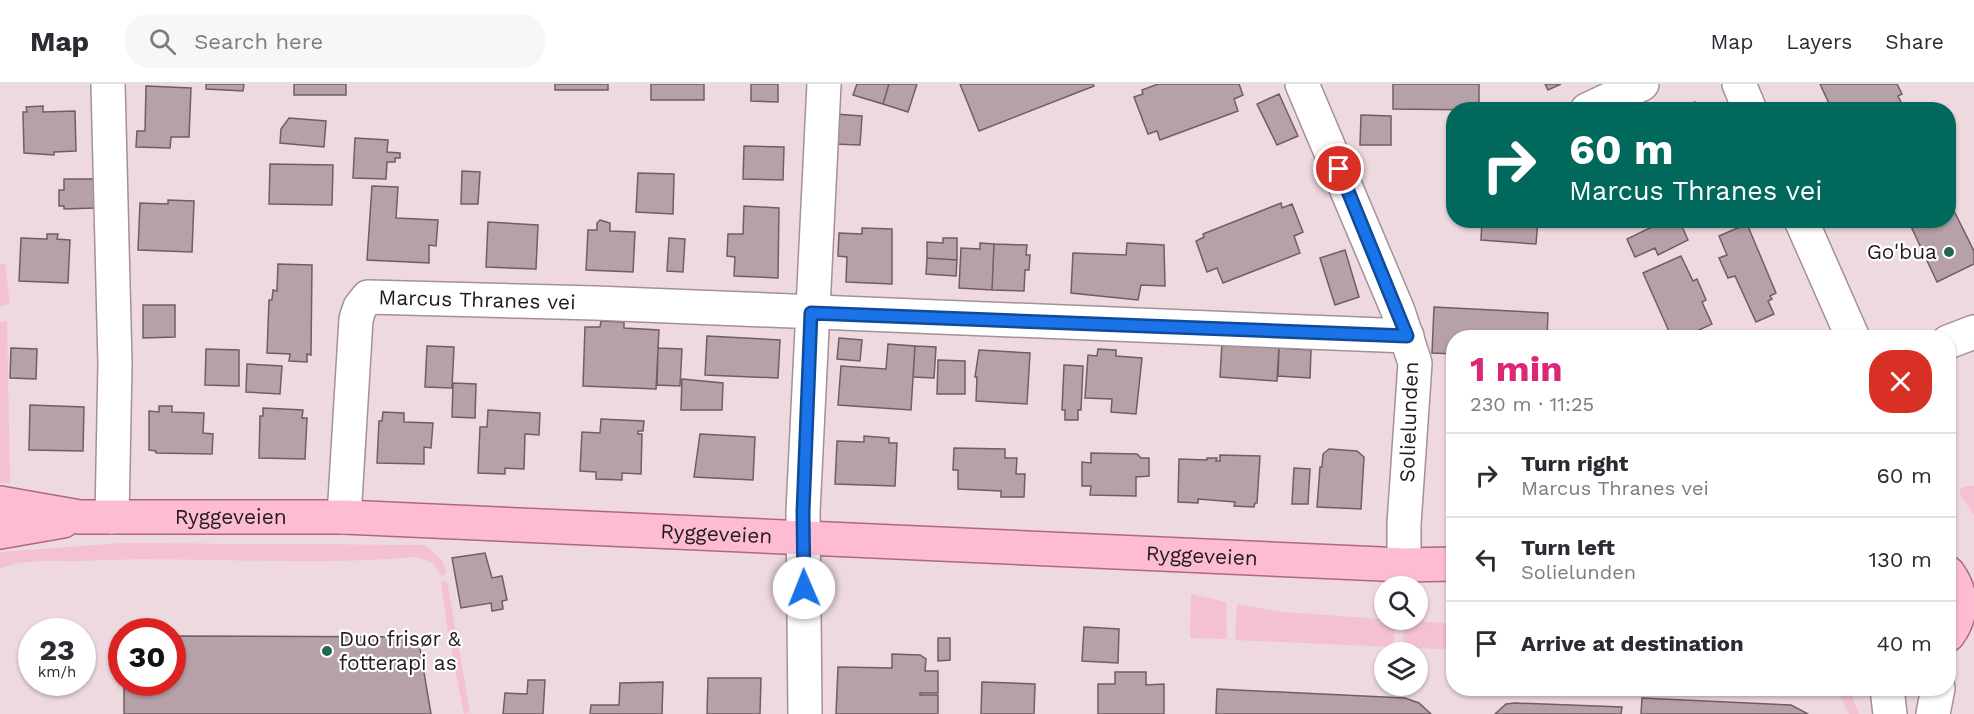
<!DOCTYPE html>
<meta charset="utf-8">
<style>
:root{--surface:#fff;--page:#f7f7f7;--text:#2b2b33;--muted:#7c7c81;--line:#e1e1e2;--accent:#db2777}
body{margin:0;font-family:"Work Sans",sans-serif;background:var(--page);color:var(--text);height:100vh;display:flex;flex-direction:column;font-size:22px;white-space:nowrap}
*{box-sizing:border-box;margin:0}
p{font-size:20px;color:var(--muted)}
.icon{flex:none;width:33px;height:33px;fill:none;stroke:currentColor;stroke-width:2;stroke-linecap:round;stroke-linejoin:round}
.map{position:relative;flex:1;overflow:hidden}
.side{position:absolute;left:1446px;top:246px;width:510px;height:366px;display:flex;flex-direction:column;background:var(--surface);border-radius:24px;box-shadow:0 2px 4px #0004}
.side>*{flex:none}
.banner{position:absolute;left:1446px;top:18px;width:510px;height:126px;border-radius:24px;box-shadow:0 2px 4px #0004;background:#00695c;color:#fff;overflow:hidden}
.tools{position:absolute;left:1374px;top:492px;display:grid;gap:12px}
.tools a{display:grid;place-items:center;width:54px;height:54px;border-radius:50%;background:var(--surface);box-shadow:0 2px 4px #0004;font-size:30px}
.speed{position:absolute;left:18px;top:534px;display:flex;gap:12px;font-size:30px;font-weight:700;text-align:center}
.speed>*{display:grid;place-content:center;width:78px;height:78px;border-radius:50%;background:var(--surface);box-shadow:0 2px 4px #0004;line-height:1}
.speed small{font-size:15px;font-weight:400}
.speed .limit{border:9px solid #d22;background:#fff;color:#111}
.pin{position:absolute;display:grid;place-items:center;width:51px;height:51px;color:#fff;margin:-26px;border:3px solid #fff;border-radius:50%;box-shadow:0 2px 6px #0007}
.me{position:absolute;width:66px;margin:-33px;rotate:359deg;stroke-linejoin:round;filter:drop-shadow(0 0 4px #0008)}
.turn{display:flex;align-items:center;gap:21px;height:126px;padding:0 24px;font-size:27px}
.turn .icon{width:78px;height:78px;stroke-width:2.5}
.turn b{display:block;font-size:42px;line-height:51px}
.round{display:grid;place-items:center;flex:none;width:63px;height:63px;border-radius:24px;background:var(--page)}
.headline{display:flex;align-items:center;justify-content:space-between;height:102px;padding:0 24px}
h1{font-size:36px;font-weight:700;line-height:45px;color:var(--accent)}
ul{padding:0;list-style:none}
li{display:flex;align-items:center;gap:18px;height:84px;padding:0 24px;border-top:2px solid var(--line)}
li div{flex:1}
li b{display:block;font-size:22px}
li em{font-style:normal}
header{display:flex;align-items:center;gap:36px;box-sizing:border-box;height:84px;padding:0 30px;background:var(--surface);border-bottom:2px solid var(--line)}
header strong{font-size:28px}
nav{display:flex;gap:33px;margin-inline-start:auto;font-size:21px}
.search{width:420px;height:54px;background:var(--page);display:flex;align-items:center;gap:15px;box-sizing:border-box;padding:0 21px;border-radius:24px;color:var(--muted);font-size:22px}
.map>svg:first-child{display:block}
.green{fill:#f3c1d1}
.building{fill:#b5a1a7;stroke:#705e64;stroke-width:1.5}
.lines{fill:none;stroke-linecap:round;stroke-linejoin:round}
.minor-casing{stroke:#a49096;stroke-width:36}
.major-casing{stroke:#af6782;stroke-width:36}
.minor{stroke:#fff;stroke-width:33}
.major{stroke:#fdbcd4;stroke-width:33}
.route-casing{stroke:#114b97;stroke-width:15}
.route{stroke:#1a73e8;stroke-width:10}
.poi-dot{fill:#236554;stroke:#fff;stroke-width:2}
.labels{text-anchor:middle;stroke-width:4.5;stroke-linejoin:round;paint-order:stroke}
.poi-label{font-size:21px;fill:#231c1e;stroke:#fff;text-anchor:end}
.street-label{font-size:21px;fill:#231c1e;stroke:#fff}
</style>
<header>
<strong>Map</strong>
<div class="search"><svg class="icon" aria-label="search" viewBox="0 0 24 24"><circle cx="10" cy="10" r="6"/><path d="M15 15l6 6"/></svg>Search here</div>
<nav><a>Map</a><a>Layers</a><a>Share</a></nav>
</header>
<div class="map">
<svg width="1974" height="630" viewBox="0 0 1974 630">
<rect width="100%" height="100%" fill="#eed9df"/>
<path class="green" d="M0,180h5l5,40 -10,2z
M7,237l3,163 -10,-2v-160z
M1965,402h9v29l-14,-20v-5z
M123,459l302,2c9,8 22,17 21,29l-5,2c-6,-13 -13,-17 -27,-19 -110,10 -222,-2 -333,4 -27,1 -56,-3 -81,8v-17z
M447,497l23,131 -6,2 -16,-82 -7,-50z
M1191,510l35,8 1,37 -37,-1z
M1237,520l47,8 112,8 -3,27 -158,-7z
M1405,536l48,4v26l-51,-3z
M1836,605h13l10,25h-10z"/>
<path class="building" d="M206,0h38l-1,7 -37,-2z
M294,0h52v11h-52z
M555,0h53v6h-53z
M651,0h53v16h-53z
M751,0h27v18l-27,-1z
M857,0h32l-6,20 -30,-9z
M889,0h28l-9,28 -25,-8z
M960,0h133l1,2 -115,45z
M1158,0h81l4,11 -9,4 4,12 -78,29 -3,-9 -9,3 -14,-37 9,-3 -1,-4z
M1393,0h86v26l-86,-1z
M1545,0h16l-13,6z
M1820,0h77l5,10 -4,2 7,14h-73z
M146,2l45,2 -2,49h-18l-1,11 -34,-1 1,-16h8z
M1279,10l19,42 -21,9 -20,-41z
M1695,18l3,8h-21z
M43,22v6l32,-1 1,40 -22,1v3l-30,-2 -1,-41h4l-1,-5z
M835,30l27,2 -2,29 -27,-1z
M1361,31l30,1v29h-31z
M289,34l37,3 -2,26 -44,-4 1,-14z
M355,54l33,2 -1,12 13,1v5h-5v4h-8l-1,17 -33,-1z
M744,62l40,1 -1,33 -40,-1z
M270,80l63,1 -1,40 -63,-1z
M462,87l18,1 -2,32h-17z
M638,89l36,1 -1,40 -37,-2z
M64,95h30v29l-30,1v-3h-5v-16h5z
M372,102l26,1 -2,31 42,2 -2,26 -7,-1v18l-62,-3z
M1948,115l26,52v13l-37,18 -29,-62h40z
M168,116l26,1 -2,51 -54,-2 2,-47 28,1z
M1281,119l1,5 10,-4 11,28 -9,4 6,17 -77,30 -6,-15 -10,4 -11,-31 8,-4 -1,-3z
M744,122l35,2 -1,70 -44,-2 1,-19 -8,-1 1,-22h15z
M600,136l10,3v8l25,1 -2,40 -47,-2 2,-40h9v-7z
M1482,136h56l-2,24 -55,-4z
M1666,136h13l9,20 -30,15 -3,-7 -20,9 -8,-18z
M488,138l50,3 -2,44 -50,-2z
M1747,140l29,69 -6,3 2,3 -4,2 6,13 -18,8 -21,-46 -7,2 -9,-20 8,-3 -8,-19z
M862,144l30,1v55l-46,-2 1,-25 -9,-1 1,-23 23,1z
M47,150h11l-1,5 13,1 -2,43 -49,-2 2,-43 26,1z
M669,154l16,1 -2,33 -16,-1z
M943,154h14v22l-30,-2v-16l16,1z
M980,159l14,1 -2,46 -33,-2 2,-40 19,1z
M1127,159l37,2 1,41 -24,-1 -3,15 -67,-7 2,-40 53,2z
M994,160l33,1 -1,10h4l-1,15h-4l-1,21 -32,-1z
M1345,166l14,47 -24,8 -15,-47z
M1681,172l12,25 4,-2 9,21 -4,2 10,22 -30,14h-10l-29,-65z
M927,174l30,2 -1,16 -30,-2z
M278,180l34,1 -1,90 -4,-1v8l-18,-1 1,-7 -23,-1 2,-53h3l1,-10 4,1z
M143,221h32v32l-32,1z
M1434,223l114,6 -1,25h-93v16l-22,-1z
M601,237l23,1v6l35,2 -3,59 -73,-3 2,-59h15z
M1815,248l3,6h-16z
M707,252l73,4 -2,38 -73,-3z
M839,254l23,2 -2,21 -23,-2z
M1222,259l57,2 -2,36 -57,-4z
M888,260l27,2 -4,64 -73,-5 3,-39 45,3z
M427,262l27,1 -2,41 -27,-1z
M915,262l21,1 -2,31 -21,-1z
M11,264l26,1 -1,30 -26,-1z
M658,264l24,1 -2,37 -23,-1z
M1279,264l32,2 -1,28 -32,-2z
M206,265l33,1v36l-34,-1z
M1098,265l18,1v6l26,2 -6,56 -25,-2 1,-13 -27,-1 3,-43 9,1z
M979,266l51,3 -3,51 -51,-3 1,-24h-2z
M938,276l27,1v33h-28z
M247,280l35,2 -2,28 -34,-2z
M1064,281l19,1 -2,44h-3v10h-13v-10h-3z
M682,295l41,4 -1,27h-41z
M453,299l23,1 -1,34 -23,-1z
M30,321l54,2 -1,44 -54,-1z
M159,322h13v6l32,1 -1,20 10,1 -1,20 -56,-1v-2l-7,-1v-39l10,1z
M263,324l40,2 -1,8h5l-2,41 -46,-1 1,-42h3z
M488,326l52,3 -1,22 -14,-1 -1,35 -19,-1v6l-27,-1 2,-46h7z
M383,328l21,1v9l29,1 -2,25 -7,-1v17l-47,-1 2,-42h3z
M601,335l43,2 -1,10h-5v3h4l-1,40 -19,-1v7l-26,-1v-7l-16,-1 2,-39 18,1z
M700,350l55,3 -2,43 -59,-3z
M864,352l25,2v5h8l-2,43 -60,-2 2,-43 27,1z
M954,364l51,1v9h12l-1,16h9l-1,23h-23v-6l-43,-2v-19h-5z
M1329,365l28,2 7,6 -3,52 -44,-2 3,-40h2l1,-13z
M1091,369l46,1 4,4h8v18l-13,1v19l-46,-1 1,-9h-9v-24l9,1z
M1220,371l40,1 -3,47h-2l-1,4 -20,-1 1,-4 -37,-3v4l-20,-1 1,-43 28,1v-2h10l-1,3h4z
M1294,384l16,1 -2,35h-16z
M485,469l7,25 10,-2 5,24 -5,1 1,8 -11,2 -1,-8 -30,5 -9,-50z
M1084,543l35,2 -1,34 -36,-2z
M172,552l246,1 13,77h-307v-32h48z
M938,554h12v22l-12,1z
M892,570l28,1 6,4 -1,12h13v22h-18v2h18v19h-102l2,-47 54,1z
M1115,588h31v13l18,-1v30h-66v-30h17z
M708,594h53l-1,36h-53z
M528,596h17l-2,34h-40l2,-21 22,1z
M663,598l-1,32h-72l1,-9h28l1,-22z
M982,598l53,2 -1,30h-53z
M1217,605l188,9 14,5 12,11h-215z
M1642,614l149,7 17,9h-167z
M1515,619l107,4 -1,7h-126l11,-10z"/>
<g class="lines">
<defs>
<g id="minor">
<path d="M108,0l7,280 -3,153"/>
<path d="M1302,0l96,227 17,52 -11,161v41"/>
<path d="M1739,0l11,26"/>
<path d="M1587,26l55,-26"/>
<path d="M1801,136l52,118"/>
<path d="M1948,258l26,-10"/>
<path id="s1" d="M344,433l12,-198 4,-12 8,-10 227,6 812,33"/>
<path d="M1887,604l3,26"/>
<path d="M805,630l-2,-202 21,-428"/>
<path d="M1933,630l5,-26"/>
</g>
<g id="major">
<path id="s2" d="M0,419l80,14h264l1060,48 50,-1"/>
<path d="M0,448l63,-11"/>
<path d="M1948,489c15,20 15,42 0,62"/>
</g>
</defs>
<use href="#minor" class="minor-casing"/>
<use href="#major" class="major-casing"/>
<use href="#minor" class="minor"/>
<use href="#major" class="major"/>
</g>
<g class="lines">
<defs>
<path id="route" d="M804,504l-1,-76 8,-199 596,23 -68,-167"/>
</defs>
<use href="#route" class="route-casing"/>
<use href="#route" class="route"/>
</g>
<g class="poi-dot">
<circle cx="1949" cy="168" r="6"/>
<circle cx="327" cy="567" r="6"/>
</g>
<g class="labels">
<g class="poi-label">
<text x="1937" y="175">Go'bua</text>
<text x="339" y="562" text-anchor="start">Duo frisør &amp;<tspan x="339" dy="24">fotterapi as</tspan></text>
</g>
<g class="street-label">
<text dy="7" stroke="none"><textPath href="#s1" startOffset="333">Marcus Thranes vei</textPath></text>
<text transform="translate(1409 338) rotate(-88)" y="7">Solielunden</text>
<text dy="7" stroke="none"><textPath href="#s2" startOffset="232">Ryggeveien</textPath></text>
<text dy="7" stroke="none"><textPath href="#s2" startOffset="718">Ryggeveien</textPath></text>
<text dy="7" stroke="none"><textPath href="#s2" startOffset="1204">Ryggeveien</textPath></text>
</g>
</g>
</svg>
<div class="tools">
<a><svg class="icon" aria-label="search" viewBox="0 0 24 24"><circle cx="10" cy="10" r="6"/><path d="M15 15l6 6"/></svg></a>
<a><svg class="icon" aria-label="layers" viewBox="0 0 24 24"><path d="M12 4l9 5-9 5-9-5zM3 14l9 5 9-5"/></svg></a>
</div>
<div class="speed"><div>23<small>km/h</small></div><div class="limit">30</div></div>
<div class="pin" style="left:1339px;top:85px;background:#d93025"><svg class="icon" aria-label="arrive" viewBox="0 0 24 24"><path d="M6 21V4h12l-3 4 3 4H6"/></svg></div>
<svg class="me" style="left:804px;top:504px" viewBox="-20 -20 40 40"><circle r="19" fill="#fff"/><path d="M0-13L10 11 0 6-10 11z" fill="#1a73e8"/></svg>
<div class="banner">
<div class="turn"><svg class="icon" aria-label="right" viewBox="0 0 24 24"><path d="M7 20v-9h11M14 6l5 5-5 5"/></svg><div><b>60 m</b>Marcus Thranes vei</div></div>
</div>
<section class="side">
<div class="headline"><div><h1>1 min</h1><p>230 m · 11:25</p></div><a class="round" style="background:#d93025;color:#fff"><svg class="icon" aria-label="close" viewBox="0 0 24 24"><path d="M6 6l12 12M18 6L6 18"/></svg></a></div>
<ul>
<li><svg class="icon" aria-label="right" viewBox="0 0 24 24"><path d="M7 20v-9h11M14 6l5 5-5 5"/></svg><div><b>Turn right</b><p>Marcus Thranes vei</p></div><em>60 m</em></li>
<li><svg class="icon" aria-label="left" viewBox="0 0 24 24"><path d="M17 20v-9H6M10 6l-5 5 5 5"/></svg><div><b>Turn left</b><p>Solielunden</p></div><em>130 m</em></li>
<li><svg class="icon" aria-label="arrive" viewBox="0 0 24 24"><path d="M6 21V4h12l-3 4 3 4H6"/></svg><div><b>Arrive at destination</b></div><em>40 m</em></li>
</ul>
</section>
</div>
